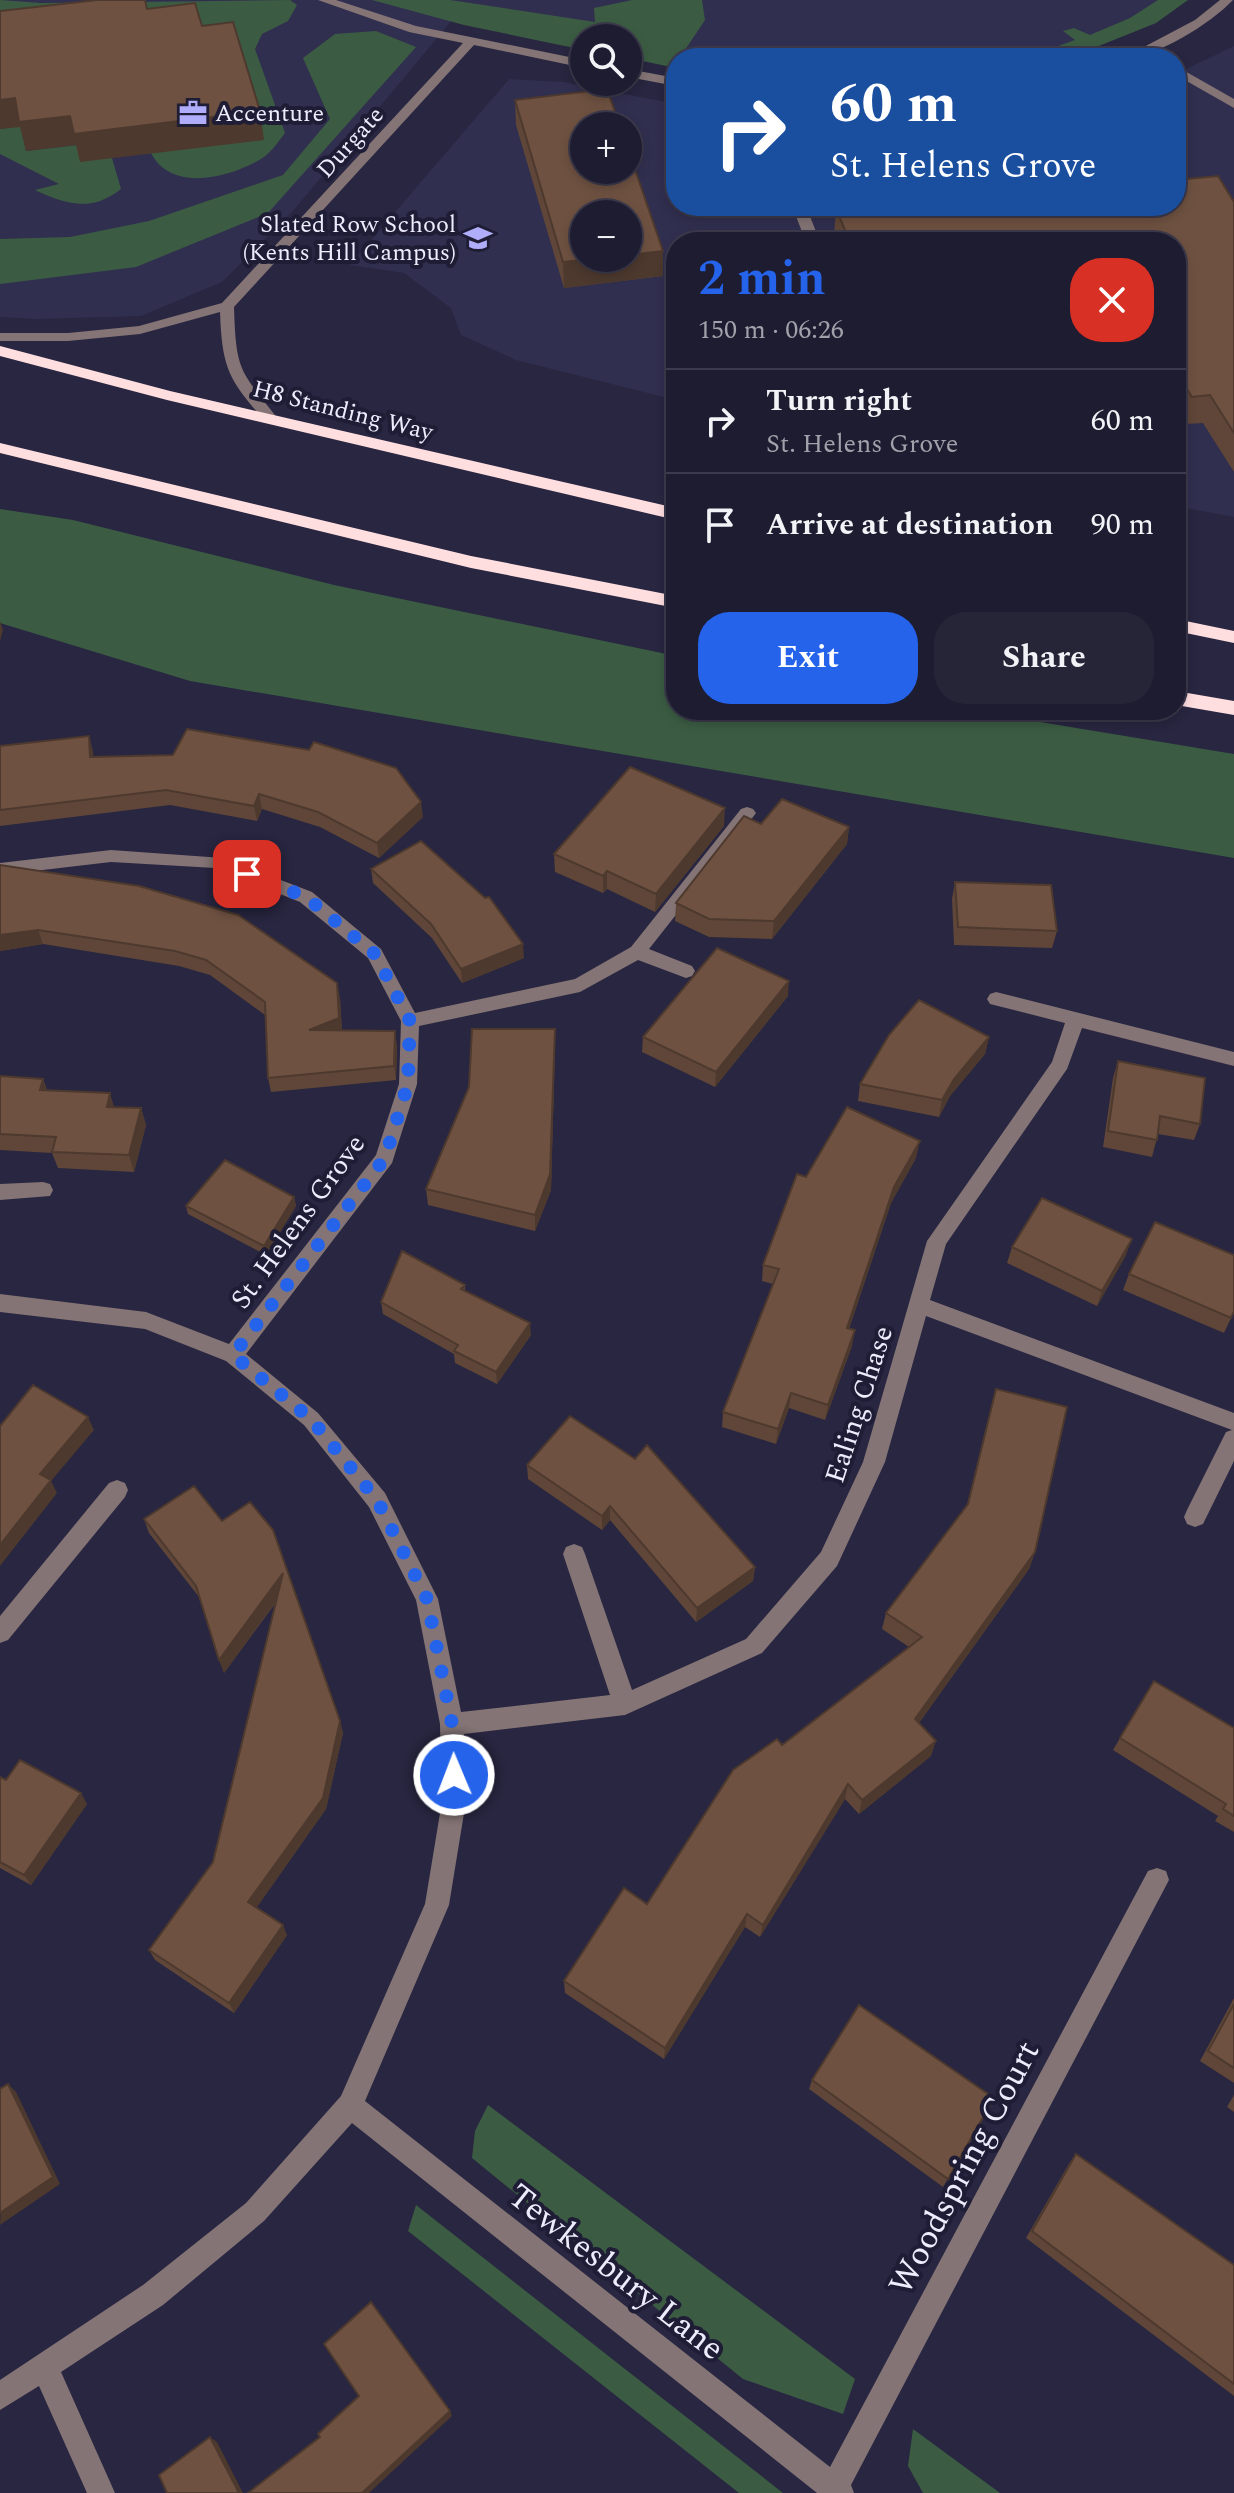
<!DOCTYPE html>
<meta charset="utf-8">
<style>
:root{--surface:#1e1c30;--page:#262538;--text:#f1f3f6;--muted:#a1a1ab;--line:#3c3a4c;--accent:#2563eb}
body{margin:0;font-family:Spectral,serif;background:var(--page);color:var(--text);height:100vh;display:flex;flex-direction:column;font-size:30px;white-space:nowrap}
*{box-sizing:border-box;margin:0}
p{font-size:26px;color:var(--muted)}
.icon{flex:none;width:44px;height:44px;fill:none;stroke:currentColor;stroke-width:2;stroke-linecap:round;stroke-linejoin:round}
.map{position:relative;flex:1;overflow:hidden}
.panel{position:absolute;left:666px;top:232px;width:520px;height:488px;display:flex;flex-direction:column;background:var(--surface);border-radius:32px;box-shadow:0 4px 12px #0003,0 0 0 2px var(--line)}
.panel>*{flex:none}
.banner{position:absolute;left:666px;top:48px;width:520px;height:168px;border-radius:32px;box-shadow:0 4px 12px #0003,0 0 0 2px var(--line);background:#1a4fa0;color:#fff;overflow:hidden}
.buttons{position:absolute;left:570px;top:24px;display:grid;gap:16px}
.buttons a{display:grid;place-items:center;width:72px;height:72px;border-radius:50%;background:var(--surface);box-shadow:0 4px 12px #0003,0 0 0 2px var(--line);font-size:40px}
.pin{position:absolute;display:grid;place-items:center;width:68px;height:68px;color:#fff;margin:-34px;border-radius:16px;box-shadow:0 4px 12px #0006}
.me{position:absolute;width:88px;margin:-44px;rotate:359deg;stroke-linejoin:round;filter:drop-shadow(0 0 6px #0008)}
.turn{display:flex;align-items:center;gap:28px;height:168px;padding:0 32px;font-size:36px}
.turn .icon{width:104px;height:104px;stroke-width:2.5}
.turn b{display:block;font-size:56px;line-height:68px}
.round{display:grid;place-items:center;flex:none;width:84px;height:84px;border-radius:32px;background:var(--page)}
.headline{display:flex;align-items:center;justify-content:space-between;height:136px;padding:0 32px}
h1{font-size:48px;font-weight:700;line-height:60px;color:var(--accent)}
.cta{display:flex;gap:16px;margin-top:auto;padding:16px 32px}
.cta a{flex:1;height:92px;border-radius:32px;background:var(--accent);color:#fff;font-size:32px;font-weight:700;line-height:92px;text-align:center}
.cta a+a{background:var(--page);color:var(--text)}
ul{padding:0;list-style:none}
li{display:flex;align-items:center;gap:24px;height:104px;padding:0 32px;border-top:2px solid var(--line)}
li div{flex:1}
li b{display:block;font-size:30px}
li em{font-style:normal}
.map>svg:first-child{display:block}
.built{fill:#312f4f;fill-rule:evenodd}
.green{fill:#3b5c43}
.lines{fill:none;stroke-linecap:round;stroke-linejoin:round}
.minor{fill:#847475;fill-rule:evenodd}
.highway{fill:#ffdee0;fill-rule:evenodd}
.wall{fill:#5f4638}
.shaded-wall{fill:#4d392e}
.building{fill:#6e5141;stroke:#4d392e;stroke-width:2}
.route{stroke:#2563eb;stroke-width:14;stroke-dasharray:0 25.2}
.labels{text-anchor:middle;stroke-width:8;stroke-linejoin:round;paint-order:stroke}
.far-poi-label{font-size:24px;fill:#ececfd;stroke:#1e1d35;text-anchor:start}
.far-street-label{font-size:24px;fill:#ececfd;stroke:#1e1d35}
.street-label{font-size:28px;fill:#ececfd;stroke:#1e1d35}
.near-street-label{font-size:34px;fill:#ececfd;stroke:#1e1d35}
</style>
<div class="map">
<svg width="1234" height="2493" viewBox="0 0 1234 2493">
<rect width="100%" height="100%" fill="#282640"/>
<path class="built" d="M0,0h1173l-123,58h-374l-48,-20h-44l-132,-18 -159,191 -71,71 -81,34 -105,3 -36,-2z
M1234,46v471l-58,-11v-264h-500v158l-160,-40 -55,-25 -10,-27 -47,-35 -54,-8 159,-186 54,3 113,22v102h500v-132zM584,126h44v44h-44zM584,214h44v44h-44z"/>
<path class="green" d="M0,0l41,3 249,-3 7,5 -9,16 -26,13 -7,15 30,84c-6,8 -13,18 -21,24 -31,20 -92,37 -113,-4l-151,-113z
M372,0h78l145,22 -1,-14 38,-8h70l3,20 -22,33 22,5h-29v10l-48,-10v-20h-44v12l-120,-25z
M1158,0h30l-32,23 -87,35h-61l28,-4 39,-14 -12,-9 11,-3 16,7 40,-17z
M376,31l40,16 -148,166 -132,54 -136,17v-45l70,-2 79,-16 134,-46 47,-56 -27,-61 32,-24z
M21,126l5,25 51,-6 35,13 9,31c-29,23 -54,16 -86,1l24,-6 -59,-30v-25z
M0,509l73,11 261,65 342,71v54h291l267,44v104l-1044,-177 -190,-58z
M488,2105l367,274 -12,35 -100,-35 -271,-221 3,-27z
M416,2205l367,288h-44l-331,-262z
M913,2429l87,64h-77l-15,-27z"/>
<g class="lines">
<path class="minor" d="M318,0h18l80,26 168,34v8l-110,-23 -240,262c2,66 6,63 45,113l-2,3h-10c-38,-42 -45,-54 -47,-111l-80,22 -72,7h-68v-8h68l71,-7 83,-23 241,-260 -54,-11z
M1220,0h13c-23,24 -77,58 -110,58l72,-38z
M1176,66l58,33v9l-58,-33z
M628,69l48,9v8l-48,-9z
M792,206h14l14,36h-14z
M747,807l6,2 3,4 -3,4 -104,132 43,17 3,5 -3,5 -6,2 -48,-18 -58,32 -161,34 -2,58 -25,79 -146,191 72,59 67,80 53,106 23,113 149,-17 -47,-141 3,-7 8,-3 8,3 3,7 47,136 114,-51 75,-87 42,-90 64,-221 125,-179 13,-39 -75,-19 -3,-5 3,-5 6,-2 238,60v14l-152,-38 -15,41 -121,175 -16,56 304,113v48l-31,63 -8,3 -8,-3 -3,-7 3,-7 39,-78 6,-2 -306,-114 -41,146 -48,104 -75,87 -137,62 -161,19 2,67 -17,104 -84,196 465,366 318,-596 9,-3 9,3 3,9 -318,605 3,8h-37l-465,-370 -88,98 -101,84 -102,67 54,121h-28l-48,-107 -39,24v-30l143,-95 103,-82 95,-107 84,-192 17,-103 -2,-77 -24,-124 -47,-93 -65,-82 -78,-64 -81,-32 -145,-17v-18l146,18 83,32 147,-189 23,-71 2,-63 -33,-63 -68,-56 -85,-34 -104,-6 -111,13v-12l111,-13 112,8 89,34 69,57 34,64 160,-34 56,-32 110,-138z
M43,1182l7,2 3,6 -3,6 -50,4v-16z
M117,1480l8,3 3,7 -3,7 -117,143 -8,3v-27l109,-133z"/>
<path class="highway" d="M0,346l170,45 506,117v12l-509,-120 -167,-44z
M0,443l471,113 205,40v12l-205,-40 -471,-115z
M1176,619l58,12v12l-58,-12z
M1176,691l58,10v14l-58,-10z"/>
</g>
<path class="wall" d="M515,100l148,176 -99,12 -48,-163z
M1234,202v270l-31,-49 -18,1 -9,-14v-168h-340l-2,-6 2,-27z
M89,736l4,21 330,60 -44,41 -59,-31 -58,-18 -5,12 -87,-16 -170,21v-80z
M761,824l88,3 -2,17 -75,95 -63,-2 -34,-16 1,-18z
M724,826l-69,86 -48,-23 -4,4 -48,-21 -1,-18z
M0,865l340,133 2,33 55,14 -1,35 -125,12 -3,-14 -3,-63 -55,-40 -31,-9 -136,-22 -43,7z
M371,869l153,89 -62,25 -30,-45 -59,-55z
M955,882l102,49 -5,17 -98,-3 -2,-46z
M788,996l-73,91 -73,-35 1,-15z
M555,1029v17l-4,144 -16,41 -107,-26 -2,-16z
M989,1037l-4,17 -35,42 -11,21 -81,-16 2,-17z
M1118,1061l82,63 -6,16 -36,-6 -6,23 -49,-10 10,-69z
M0,1076l43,3 4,11 67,17 27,1 5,17 -12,47 -76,-4 -6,-15 -52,-3z
M916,1158l-25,45 -42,126 3,17 -27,74 -36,-12 -13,36 -54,-17 1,-15 50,-128 -11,-3 1,-16 43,-88z
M294,1197l2,9 -30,49 -78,-41 -2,-8z
M1012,1247l114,8 -29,51 -90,-43z
M1129,1274l105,38 -10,21 -101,-43z
M465,1285v6l66,44 -34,49 -42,-21 -1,-9 -71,-40 -2,-12z
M996,1389l39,163 -6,17 -110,154 12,33 -72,58 -14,-15 -85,138 -15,-10 -81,132 -99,-66 -1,-12 83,-77 135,-159 127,-98 -27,-18 4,-16 81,-108z
M527,1465l228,102 -2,14 -57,41 -86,-102 -8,10 -74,-51z
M250,1502l90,219 3,12 -17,76 -70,99 31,27 -53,78 -79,-53 -6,-10 64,-88 64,-261 -53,72 -25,-76 -50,-64 -5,-14 78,2z
M1234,1728v104l-19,-11 3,-5 -105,-66 7,-12z
M0,1777l6,3 81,24 -56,81 -31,-17z
M1234,1998v85l-34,-22z
M812,2080l182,18 -51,89 -134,-98z
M1234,2095v17l-7,-5z
M1076,2154l158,111v131l-208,-158 44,-76z"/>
<path class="shaded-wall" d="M15,98l55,18 190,-5 4,29 -184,22 -4,-17 -50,6 -6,-24 -20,2v-29z
M663,251v25l-99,12 -1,-26 37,-4h28v-3z
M0,621l3,9 -3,11z
M89,736l4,15 1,21 -4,-15z
M259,794l3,15 -5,12 -3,-15z
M421,802l2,15 -44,41 -2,-15z
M725,808l-1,18 -69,86 1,-18z
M849,827l-2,17 -75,95 2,-18z
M607,871v18l-4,4v-17z
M38,930l5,14 -43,7v-16z
M523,944l1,14 -62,25 -1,-14z
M789,981l-1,15 -73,91 1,-15z
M337,983l3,15 2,35 -33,-3z
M555,1029v17l-4,144 -16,41v-16z
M395,1031l2,14 -1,35 -2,-14z
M989,1037l-4,17 -35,42 -11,21 3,-17 12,-21z
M43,1079l6,17 -9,-6z
M110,1093l5,17 -8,-3z
M141,1108l5,17 -12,47 -5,-17z
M920,1141l-4,17 -25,45 -47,141 3,-16 47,-141z
M294,1197l2,9 -30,49 -2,-9z
M1132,1239l-6,16 -29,51 5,-15z
M530,1323l1,12 -34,49 -1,-12z
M855,1330l-3,16 -27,74 3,-15z
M791,1393l-2,15 -13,36 2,-15z
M88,1417l6,13 -43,51 6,12 -57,73v-21l40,-71z
M610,1506v14l-8,10v-14z
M1035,1552l-6,17 -118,165 4,-15z
M755,1567l-2,14 -57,41 1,-14z
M283,1573l4,13 -63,87 -5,-13z
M340,1721l3,12 -17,76 -73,104 -5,-11z
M936,1741l-5,15 -72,58 3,-14z
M848,1784l-3,15 -85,138 3,-12z
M81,1793l6,11 -56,81 -7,-10z
M747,1914l-2,13 -81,132 1,-11z
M283,1925l4,10 -53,78 -5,-10z
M8,2084l8,8 44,92 -60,41z
M450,2411l2,5 -83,77h-7z
M210,2437l7,5 26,51h-4z"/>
<path class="building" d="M97,0h48l2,9 48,-6 7,23 31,-4 27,89 -186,23 -4,-18 -51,6 -4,-24 -15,2v-89z
M607,89l13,37h-36v44h44v-21l35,102 -35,4v-41h-44v44h16l-37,4 -48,-162z
M1218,176l16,26v231l-24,-38 -18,2 -16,-25v-130h-326l-14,-33 35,-3h305v-26z
M187,729l122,21 5,-8 82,26 25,34 -44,41 -59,-31 -59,-18 -5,12 -88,-16 -166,20v-64l89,-10 1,21 83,-2z
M630,767l95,41 -69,86 -49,-23 -4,5 -49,-22z
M782,799l67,28 -75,94 -65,-2 -33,-16 68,-87 17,8z
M421,841l64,57 4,-1 34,47 -62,25 -30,-45 -60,-55z
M0,865l139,21 99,29 99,68 2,35 -30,12 86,1 -1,35 -126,12 -3,-76 -59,-42 -31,-9 -137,-21 -38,5z
M955,882l96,3 6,46 -99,-4z
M717,948l72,33 -73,91 -73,-35z
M919,1000l70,37 -35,42 -12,21 -82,-16 29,-49z
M472,1029h83l-5,145 -15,41 -109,-26 43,-102z
M1118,1061l87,17 -5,46 -40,-8 -3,24 -49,-9z
M0,1076l43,3 -3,11 70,3 -3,14 34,1 -12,47 -77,-3 4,-15 -56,-3z
M847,1107l73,34 -26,46 -47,141 8,2 -27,75 -37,-12 -13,36 -55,-17 56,-143 -16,-4 34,-91 9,3z
M225,1160l69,37 -30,49 -78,-40z
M1042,1198l90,41 -30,52 -90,-44z
M1155,1222l79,33v56l-3,7 -102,-44z
M402,1251l63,34 -4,4 69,34 -34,49 -42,-21 4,-6 -77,-43z
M33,1385l55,32 -48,57 11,6 -51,65v-119z
M996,1389l71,18 -32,145 -120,167 21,22 -74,59 -14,-16 -85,141 -16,-11 -82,134 -101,-67 60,-93 23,16 86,-134 44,-31 5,6 140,-108 -36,-24 82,-109z
M570,1416l65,43 12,-14 108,122 -58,41 -87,-102 -8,10 -75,-51z
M194,1486l28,35 28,-19 23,28 67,191 -17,77 -75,104 35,23 -54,78 -80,-53 64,-88 70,-289 -64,87 -23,-74 -52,-67z
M1154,1681l80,47v88l-11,-7 3,-5 -106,-66z
M20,1760l61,33 -57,82 -24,-13v-85l6,3z
M1234,2004v64l-26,-17z
M859,2005l135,93 -46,81 -136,-99z
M8,2084l45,93 -53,36v-124z
M1076,2154l158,111v119l-202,-153z
M371,2302l79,109 -88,82h-114l72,-56 -2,-3 41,-38 -35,-52z
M210,2437l29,56h-72l-8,-18z"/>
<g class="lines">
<path class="route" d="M247,874l59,23 69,57 35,67 -2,63 -23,74 -152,197 78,64 66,81 50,99 25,125 2,51"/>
</g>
<defs>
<symbol id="office-bare" viewBox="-9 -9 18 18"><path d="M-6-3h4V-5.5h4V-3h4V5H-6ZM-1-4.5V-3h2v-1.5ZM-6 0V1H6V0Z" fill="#b0aefa" stroke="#1e1d35" stroke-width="2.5" paint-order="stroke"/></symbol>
<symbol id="school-bare" viewBox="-9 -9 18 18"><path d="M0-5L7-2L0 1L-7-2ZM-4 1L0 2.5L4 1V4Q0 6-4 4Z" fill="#b0aefa" stroke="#1e1d35" stroke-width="2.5" paint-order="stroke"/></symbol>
</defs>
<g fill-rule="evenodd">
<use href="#office-bare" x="173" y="93" width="40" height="40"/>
<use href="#school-bare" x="458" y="218" width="40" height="40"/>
</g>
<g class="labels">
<g class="far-poi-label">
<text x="215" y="121">Accenture</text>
<text x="456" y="232" text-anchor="end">Slated Row School<tspan x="456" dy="28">(Kents Hill Campus)</tspan></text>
</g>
<g class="far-street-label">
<text transform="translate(350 142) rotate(-48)" y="8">Durgate</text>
<text transform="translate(343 410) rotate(14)" y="8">H8 Standing Way</text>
</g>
<g class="street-label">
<text transform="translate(297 1221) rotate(-54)" y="10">St. Helens Grove</text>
<text transform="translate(858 1404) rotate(-72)" y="10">Ealing Chase</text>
</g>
<g class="near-street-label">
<text transform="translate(963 2167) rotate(-62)" y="12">Woodspring Court</text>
<text transform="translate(617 2271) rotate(38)" y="12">Tewkesbury Lane</text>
</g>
</g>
</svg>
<div class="buttons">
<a><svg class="icon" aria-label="search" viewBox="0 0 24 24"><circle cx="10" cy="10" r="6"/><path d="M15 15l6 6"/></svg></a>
<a>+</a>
<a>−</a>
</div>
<div class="pin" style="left:247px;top:874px;background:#d93025"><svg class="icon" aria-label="arrive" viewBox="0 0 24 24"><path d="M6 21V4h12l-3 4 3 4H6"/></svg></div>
<svg class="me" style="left:454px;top:1775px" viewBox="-20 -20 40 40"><circle r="17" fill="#2563eb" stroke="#fff" stroke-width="3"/><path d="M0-11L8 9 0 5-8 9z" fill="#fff"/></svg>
<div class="banner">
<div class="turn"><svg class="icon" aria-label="right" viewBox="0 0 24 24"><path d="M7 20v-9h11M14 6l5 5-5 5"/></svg><div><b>60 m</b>St. Helens Grove</div></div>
</div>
<section class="panel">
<div class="headline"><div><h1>2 min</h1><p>150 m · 06:26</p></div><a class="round" style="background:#d93025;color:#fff"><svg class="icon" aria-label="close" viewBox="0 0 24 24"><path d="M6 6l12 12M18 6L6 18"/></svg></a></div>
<ul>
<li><svg class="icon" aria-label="right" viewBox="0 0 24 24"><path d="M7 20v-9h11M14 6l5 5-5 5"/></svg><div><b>Turn right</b><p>St. Helens Grove</p></div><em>60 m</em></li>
<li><svg class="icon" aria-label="arrive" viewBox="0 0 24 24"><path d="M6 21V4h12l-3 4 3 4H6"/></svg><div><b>Arrive at destination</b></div><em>90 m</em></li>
</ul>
<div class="cta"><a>Exit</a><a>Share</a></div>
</section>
</div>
